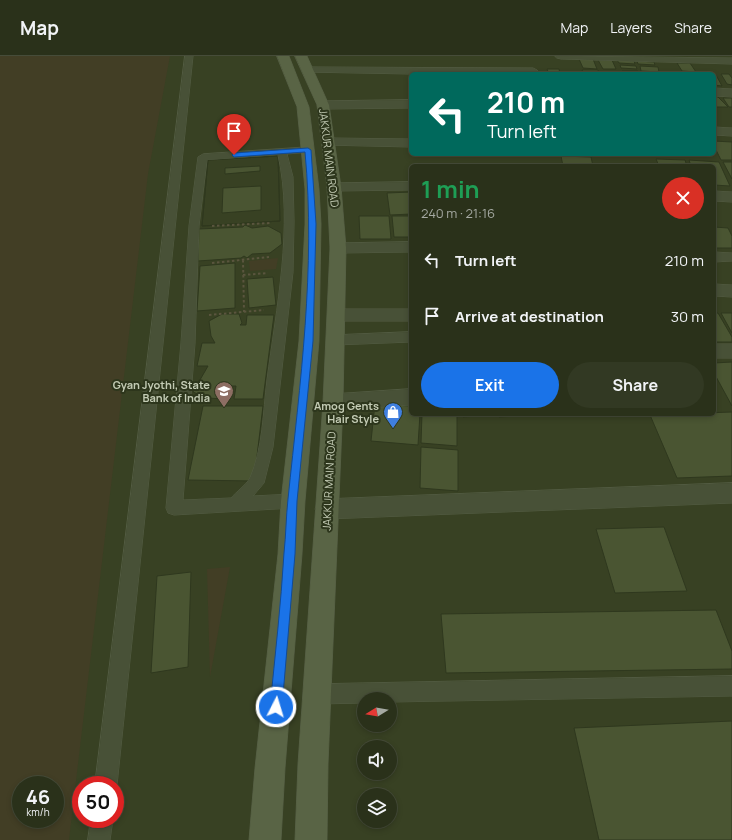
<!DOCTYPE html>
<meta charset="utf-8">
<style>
:root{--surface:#2a311a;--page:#323923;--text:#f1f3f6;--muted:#a5a9a2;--line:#464c39;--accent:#1a73e8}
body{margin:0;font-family:Manrope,sans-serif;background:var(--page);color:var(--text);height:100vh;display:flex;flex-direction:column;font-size:15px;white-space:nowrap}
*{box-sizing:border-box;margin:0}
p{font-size:13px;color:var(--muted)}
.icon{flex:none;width:22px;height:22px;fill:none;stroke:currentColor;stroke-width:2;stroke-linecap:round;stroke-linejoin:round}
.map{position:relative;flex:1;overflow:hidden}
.panel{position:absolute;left:409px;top:108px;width:307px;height:252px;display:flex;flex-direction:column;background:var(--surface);border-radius:6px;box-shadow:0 2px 6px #0003,0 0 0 1px var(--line)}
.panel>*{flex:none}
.top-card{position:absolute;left:409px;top:16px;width:307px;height:84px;border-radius:6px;box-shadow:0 2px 6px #0003,0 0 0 1px var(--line);background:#00695c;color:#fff;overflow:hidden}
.needle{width:26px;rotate:259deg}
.controls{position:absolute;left:357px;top:636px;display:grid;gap:8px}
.controls a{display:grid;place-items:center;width:40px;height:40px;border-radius:50%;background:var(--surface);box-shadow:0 2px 6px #0003,0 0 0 1px var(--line);font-size:20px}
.speed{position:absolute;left:12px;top:720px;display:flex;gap:8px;font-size:20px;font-weight:700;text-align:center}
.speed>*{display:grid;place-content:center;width:52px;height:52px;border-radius:50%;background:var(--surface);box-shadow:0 2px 6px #0003,0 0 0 1px var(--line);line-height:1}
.speed small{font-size:10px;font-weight:400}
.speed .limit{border:6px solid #d22;background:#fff;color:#111}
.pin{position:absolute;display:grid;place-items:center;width:34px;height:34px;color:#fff;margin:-41px -17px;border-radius:50% 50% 50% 0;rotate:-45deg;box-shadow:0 0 4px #0007}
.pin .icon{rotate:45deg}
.me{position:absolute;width:44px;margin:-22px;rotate:5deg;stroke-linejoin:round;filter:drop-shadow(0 0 3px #0008)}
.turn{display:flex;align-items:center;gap:14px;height:84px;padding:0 12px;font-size:18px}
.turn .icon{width:52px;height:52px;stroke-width:2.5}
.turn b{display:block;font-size:28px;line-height:34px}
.round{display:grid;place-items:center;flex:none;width:42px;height:42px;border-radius:21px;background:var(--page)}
.head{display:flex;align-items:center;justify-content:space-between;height:68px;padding:0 12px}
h1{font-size:24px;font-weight:700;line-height:30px;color:#1e9e55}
.primary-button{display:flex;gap:8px;margin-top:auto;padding:8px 12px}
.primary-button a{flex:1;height:46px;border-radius:24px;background:var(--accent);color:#fff;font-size:16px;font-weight:700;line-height:46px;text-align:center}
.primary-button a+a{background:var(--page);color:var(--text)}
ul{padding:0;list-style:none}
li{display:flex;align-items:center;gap:12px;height:56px;padding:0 12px}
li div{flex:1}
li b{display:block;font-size:15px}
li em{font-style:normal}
header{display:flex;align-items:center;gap:24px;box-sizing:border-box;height:56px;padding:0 20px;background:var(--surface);border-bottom:1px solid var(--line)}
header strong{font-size:19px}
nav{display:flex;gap:22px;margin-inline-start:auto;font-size:14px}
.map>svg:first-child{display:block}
.green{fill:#423e25;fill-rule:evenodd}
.building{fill:#4a5532;stroke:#2f381e;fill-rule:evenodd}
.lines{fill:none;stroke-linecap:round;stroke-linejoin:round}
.lane-casing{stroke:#545d44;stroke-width:1}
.street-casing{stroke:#545d44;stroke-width:1}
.secondary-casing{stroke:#545d44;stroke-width:1}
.path{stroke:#5a553e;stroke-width:2;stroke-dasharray:2.5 2.5;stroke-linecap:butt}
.lane{fill:#485137;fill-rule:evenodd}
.street{fill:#485137;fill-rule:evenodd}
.secondary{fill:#596445;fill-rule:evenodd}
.route{fill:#1a73e8;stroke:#114b97}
.labels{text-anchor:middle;stroke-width:4;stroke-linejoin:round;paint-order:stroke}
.street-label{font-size:11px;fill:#c3cbb4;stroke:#2d361c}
.poi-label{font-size:11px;font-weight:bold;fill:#c3cbb4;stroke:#2d361c;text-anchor:end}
</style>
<header>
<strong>Map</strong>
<nav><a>Map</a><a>Layers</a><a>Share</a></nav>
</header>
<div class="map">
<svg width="732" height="784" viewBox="0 0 732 784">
<rect width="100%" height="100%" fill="#384123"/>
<path class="green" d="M0,0h170l-22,118 -79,666h-69zM21,729h34v34h-34z
M278,202l-2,11 -26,2 -1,-10z
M230,511l-20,110 -3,-108z"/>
<path class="building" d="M579,3h14l4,10 -14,-1z
M598,4h14l4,9h-13z
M617,4l17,1 1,3 -16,-1z
M637,5l17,1 1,3 -17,-1z
M677,7h13l6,9 -14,-1z
M620,9l16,1 1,3 -16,-1z
M640,10l18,1 1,5 -18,-1z
M547,13h12l1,5h-11z
M582,14h16l1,4h-15z
M622,15h16l1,3h-16z
M721,18h8l3,4v7l-5,-1z
M714,19h2l6,11 -8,-1z
M714,41h4l10,10h-14z
M723,42h9v9h-3z
M714,85l18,1v18h-11l-7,-14z
M278,100l2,65 -78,5 6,-66zM260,110v5l-35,3v-6zM261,130v24l-39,3 1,-25z
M278,100l2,65 -78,5 6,-66z
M561,100l30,1 2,9h-30z
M656,103l29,1 2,6h-28z
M689,104l30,2 11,24 -16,-1v-19h-23z
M723,106h9v17z
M411,136v22l-21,1 -3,-22z
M359,160h30l2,23h-31z
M392,160h19v21h-17z
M245,169l7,3 16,-2 13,7 1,11 -12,9 -18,1 -5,4 -3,-2 -3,2 -43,3 1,-32 44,-2z
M714,171l14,1 4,8v12h-18z
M235,207v45l-38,3 3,-45z
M273,221l3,28 -27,3 -2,-29z
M714,257h4l14,24v5h-18z
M721,257h11v20z
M222,258h17l3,9 -2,2h6l1,-10h27l-11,84h-29l2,-13h-5l-6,13 -18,-1 -14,-6 15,-26h-11l5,-23h13l-4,-7 -2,-15z
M732,306v44l-18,-33v-10z
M375,348l36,2v8h9l-2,31 -47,-4z
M203,350h60l-9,75 -66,-1z
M732,356v64l-55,2 -27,-63z
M422,358h35v32l-36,-3z
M463,358h29l1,1 -30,2z
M498,358h36v1l-35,2z
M421,391l37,3v41l-38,-3z
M664,471l23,64 -72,2 -19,-64z
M191,516l-3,95 -37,6 6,-97z
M716,554l16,41v18l-286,4 -5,-59z
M732,665v119h-133l-25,-112z"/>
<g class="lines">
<defs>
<path id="lane" d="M185,0h8l-76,729 -2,4v-4h-20z
M308,91l5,3 -2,2 -24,2 6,23 1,45 -1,50 -20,175 -9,36 -11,13 40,-2 6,2 2,5 -2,5 -6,2 -119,7 -6,-2 -2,-5 15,-165 8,-117 9,-69 5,-3zM278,99c16,69 -2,155 -11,225 -4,32 -4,68 -17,98 -4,7 -14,14 -19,20l-48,2 12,-157 4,-117 8,-66z
M411,276v10l-76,3 -5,-2 -1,-3 1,-3 5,-2z
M732,620v20l-342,6v-3h-26v4l-47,1 -7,-3 -3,-7 3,-7 7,-3z
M91,763h22l-3,21h-22z"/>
<path id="street" d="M555,0l177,2v6l-171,-5 -4,-1z
M308,11l225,1 4,2 2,2 -2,2h-126l-107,-2 -2,-2 2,-2z
M714,32l18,1v8l-18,-1z
M411,44v8l-88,1 -4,-1 -2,-3 2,-3 4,-1z
M714,71l18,1v8l-18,-1z
M329,82l82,1v8l-87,-2 -2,-3 2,-3z
M411,126v8l-77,1 -5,-1 -2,-3 2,-3 5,-1z
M714,135l18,1v10l-18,-1z
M411,186v10l-73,1 -6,-1 -2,-4 2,-4 6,-1z
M714,196l18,1v8l-18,1z
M714,228l18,1v12l-18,-1z
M337,253h74v12h-74l-6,-2 -3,-4 3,-4z
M714,288h18v14h-18z
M411,333v16l-78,5 -7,-2 -3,-6 3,-6 7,-2z
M732,427v20l-405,16 -8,-3 -4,-7 4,-7 8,-3z"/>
<path id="secondary" d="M277,0h12l20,51 10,82 2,35 -2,117 -14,160 -3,53 -17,214 -4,72h-32l6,-72 23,-214 3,-53 18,-160 6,-117v-35l-8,-82z
M295,0h12l22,49 12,82 5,61 -3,154 -15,362 -1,76h-32l3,-76 25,-362 7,-154 -3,-61 -10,-82z"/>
</defs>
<use href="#lane" class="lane-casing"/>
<use href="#street" class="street-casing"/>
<use href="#secondary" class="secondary-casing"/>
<path class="path" d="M212,170l59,-3
M243,204l1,52
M212,207l57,-6
M243,219l25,-2
M209,259l55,-5"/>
<use href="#lane" class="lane"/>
<use href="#street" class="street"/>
<use href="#secondary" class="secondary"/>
</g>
<path class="route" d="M308,92l3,2 5,74 -3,117 -16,160 -2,53 -13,153 -2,4 -4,2 -5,-2 -1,-4c5,-51 11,-103 14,-154 2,-18 2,-36 4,-54 12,-116 28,-231 17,-347l-71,5 -2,-2 2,-2z"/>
<defs>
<symbol id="university-pin" viewBox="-11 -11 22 30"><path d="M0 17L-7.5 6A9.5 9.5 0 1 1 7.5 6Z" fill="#8d6e63" stroke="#2d361c"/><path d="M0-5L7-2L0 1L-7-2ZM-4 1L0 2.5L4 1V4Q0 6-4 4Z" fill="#fff"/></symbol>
<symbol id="shop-pin" viewBox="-11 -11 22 30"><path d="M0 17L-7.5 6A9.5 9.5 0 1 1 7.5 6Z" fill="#3f7fe0" stroke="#2d361c"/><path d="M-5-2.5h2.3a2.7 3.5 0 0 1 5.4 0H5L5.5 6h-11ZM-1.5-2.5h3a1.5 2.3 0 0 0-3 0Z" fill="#fff"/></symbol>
</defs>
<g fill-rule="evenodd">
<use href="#university-pin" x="213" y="324" width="22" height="30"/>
<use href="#shop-pin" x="382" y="345" width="22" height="30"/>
</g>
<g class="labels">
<g class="street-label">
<text transform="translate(329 102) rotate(83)" y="4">JAKKUR MAIN ROAD</text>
<text transform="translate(329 425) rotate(-87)" y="4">JAKKUR MAIN ROAD</text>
</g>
<g class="poi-label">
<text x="210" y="333">Gyan Jyothi, State<tspan x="210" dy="13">Bank of India</tspan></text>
<text x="379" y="354">Amog Gents<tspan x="379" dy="13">Hair Style</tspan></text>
</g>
</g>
</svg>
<div class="controls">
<a><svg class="needle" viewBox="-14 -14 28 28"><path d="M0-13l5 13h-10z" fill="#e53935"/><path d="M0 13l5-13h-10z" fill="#a5a9a2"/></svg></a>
<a><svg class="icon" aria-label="sound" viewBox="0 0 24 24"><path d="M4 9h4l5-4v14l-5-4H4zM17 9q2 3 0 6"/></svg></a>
<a><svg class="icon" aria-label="layers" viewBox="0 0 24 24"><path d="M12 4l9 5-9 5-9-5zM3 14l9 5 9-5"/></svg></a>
</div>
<div class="speed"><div>46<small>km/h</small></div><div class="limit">50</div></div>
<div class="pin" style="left:234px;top:99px;background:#d93025"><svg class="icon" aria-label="arrive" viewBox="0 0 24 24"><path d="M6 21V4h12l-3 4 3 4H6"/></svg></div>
<svg class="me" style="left:276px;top:651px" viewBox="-20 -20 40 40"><circle r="17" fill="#1a73e8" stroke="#fff" stroke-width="3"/><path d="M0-11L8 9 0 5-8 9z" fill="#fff"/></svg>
<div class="top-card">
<div class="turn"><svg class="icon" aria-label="left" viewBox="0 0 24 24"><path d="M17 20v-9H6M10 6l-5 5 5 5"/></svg><div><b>210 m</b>Turn left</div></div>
</div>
<section class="panel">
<div class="head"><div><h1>1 min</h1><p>240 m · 21:16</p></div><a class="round" style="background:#d93025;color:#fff"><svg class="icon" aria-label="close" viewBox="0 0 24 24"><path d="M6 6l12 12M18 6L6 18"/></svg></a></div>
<ul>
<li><svg class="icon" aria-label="left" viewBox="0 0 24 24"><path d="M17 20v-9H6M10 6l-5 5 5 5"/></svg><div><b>Turn left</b></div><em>210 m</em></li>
<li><svg class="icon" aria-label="arrive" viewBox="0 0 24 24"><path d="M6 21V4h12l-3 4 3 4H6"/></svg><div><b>Arrive at destination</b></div><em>30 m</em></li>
</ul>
<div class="primary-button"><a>Exit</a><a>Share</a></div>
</section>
</div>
